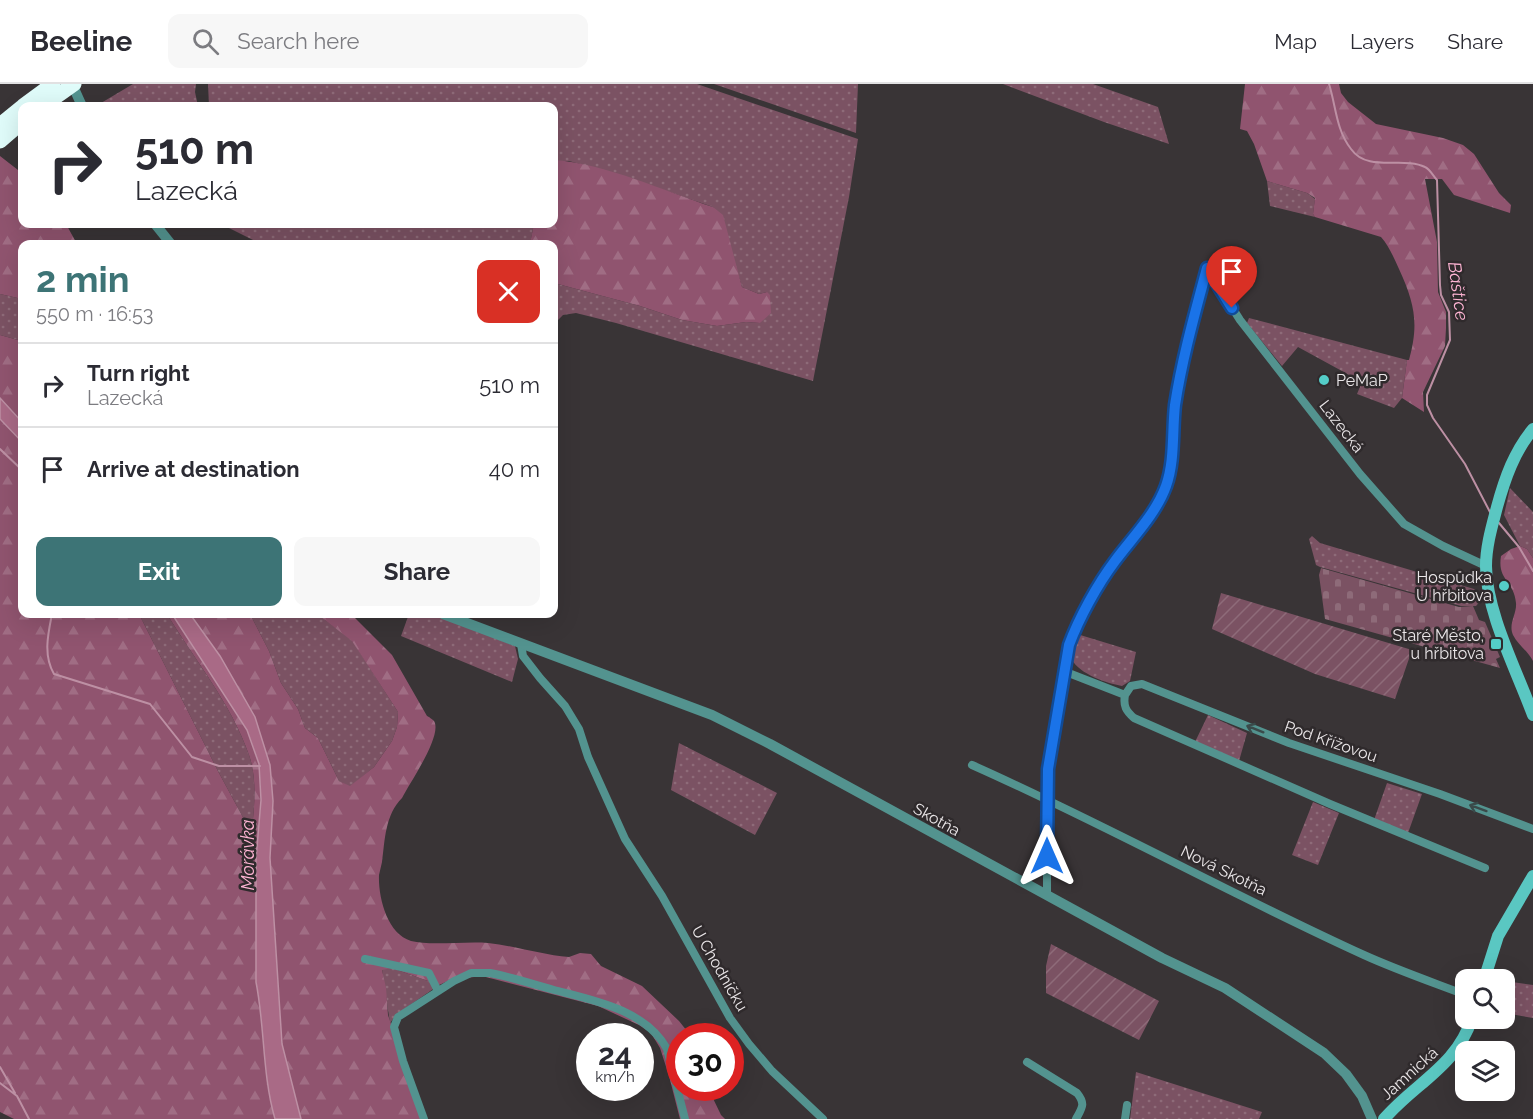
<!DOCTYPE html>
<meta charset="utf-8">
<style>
:root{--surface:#fff;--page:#f7f7f7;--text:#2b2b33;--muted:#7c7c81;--line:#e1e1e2;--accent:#3d7476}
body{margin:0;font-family:Raleway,sans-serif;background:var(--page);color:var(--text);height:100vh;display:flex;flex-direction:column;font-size:22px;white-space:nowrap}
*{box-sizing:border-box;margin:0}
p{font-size:20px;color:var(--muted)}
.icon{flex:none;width:33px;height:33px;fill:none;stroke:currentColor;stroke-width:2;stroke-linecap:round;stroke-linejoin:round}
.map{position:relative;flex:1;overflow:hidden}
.drawer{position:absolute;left:18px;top:156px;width:540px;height:378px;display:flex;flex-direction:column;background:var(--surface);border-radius:12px;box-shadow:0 6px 24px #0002}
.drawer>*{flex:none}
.banner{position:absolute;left:18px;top:18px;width:540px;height:126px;border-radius:12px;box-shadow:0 6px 24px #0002;background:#fff;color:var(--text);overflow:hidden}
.fabs{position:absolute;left:1455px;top:885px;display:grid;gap:12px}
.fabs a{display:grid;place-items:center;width:60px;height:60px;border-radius:12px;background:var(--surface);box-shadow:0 6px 24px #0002;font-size:30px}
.speed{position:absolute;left:576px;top:939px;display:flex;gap:12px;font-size:30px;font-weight:700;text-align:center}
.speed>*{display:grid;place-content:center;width:78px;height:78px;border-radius:50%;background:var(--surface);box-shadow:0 6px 24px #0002;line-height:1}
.speed small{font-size:15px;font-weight:400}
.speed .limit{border:9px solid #d22;background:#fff;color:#111}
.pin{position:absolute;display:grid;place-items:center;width:51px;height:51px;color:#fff;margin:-62px -26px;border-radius:50% 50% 50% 0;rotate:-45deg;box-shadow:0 0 6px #0007}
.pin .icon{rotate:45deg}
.me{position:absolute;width:66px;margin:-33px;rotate:0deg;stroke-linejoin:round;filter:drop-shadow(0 0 4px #0008)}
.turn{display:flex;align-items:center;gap:21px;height:126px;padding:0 18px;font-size:27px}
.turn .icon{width:78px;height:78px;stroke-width:2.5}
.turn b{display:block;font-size:42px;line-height:51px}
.round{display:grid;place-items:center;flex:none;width:63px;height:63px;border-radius:12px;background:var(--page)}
.headline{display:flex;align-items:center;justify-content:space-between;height:102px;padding:0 18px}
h1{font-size:36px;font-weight:700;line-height:45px;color:var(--accent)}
.action{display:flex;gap:12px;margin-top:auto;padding:12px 18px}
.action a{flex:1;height:69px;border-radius:12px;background:var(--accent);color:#fff;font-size:24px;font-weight:700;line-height:69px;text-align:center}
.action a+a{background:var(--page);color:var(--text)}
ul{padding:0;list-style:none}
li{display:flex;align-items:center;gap:18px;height:84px;padding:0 18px;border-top:2px solid var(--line)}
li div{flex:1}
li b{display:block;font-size:22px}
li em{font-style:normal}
header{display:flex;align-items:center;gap:36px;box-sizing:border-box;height:84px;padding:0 30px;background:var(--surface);border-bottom:2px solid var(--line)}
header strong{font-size:28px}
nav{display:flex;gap:33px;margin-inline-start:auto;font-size:21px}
.search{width:420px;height:54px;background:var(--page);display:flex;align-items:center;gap:15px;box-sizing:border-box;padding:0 21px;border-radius:12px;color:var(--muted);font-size:22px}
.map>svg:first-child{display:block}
.grass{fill:url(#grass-dots)}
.forest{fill:url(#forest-firs)}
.cemetery{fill:url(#cemetery-stones)}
.garden{fill:url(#garden-furrows)}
.water{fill:#a96a86;stroke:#bd90a4;stroke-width:1.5}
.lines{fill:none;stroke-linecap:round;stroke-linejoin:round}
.stream{stroke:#bd90a4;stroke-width:2}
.minor{stroke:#53938f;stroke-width:8}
.tertiary{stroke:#53938f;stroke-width:10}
.secondary{stroke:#5ac7c2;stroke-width:12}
.motorway{stroke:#e0fcfa;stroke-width:15}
.motorway-bridge{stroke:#e0fcfa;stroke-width:15}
.oneway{stroke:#3a4a4a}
.route-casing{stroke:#114b97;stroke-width:15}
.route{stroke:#1a73e8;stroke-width:10}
.poi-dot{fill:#54cdc8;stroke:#2f2a2c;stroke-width:2}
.labels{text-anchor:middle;stroke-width:5;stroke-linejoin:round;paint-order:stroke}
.poi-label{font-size:16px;fill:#ebe7e9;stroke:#2f2a2c;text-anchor:end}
.street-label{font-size:16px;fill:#ebe7e9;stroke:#2f2a2c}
.water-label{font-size:18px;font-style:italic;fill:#feb4d3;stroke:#2f2a2c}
</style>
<header>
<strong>Beeline</strong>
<div class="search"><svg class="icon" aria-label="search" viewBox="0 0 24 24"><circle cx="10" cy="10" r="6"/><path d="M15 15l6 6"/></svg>Search here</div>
<nav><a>Map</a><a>Layers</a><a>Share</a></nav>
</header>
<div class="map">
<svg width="1533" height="1035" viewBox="0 0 1533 1035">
<defs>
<pattern id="grass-dots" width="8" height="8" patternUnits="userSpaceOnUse" patternTransform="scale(1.5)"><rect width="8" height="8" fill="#7b5263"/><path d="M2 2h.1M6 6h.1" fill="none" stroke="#8e6b79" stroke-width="1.8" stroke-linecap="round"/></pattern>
<pattern id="forest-firs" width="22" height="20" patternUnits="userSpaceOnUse" patternTransform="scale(1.5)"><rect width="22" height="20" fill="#90546f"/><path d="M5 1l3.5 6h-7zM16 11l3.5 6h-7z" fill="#a06d84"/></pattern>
<pattern id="cemetery-stones" width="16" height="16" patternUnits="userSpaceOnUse" patternTransform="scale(1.5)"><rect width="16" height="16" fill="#7b5263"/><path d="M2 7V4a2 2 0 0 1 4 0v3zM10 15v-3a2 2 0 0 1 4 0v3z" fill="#8e6b79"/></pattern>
<pattern id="garden-furrows" width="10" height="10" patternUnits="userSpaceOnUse" patternTransform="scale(1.5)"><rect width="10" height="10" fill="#7b5263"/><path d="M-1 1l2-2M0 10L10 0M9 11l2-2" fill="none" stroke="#8e6b79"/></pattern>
</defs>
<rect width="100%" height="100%" fill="#393436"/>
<path class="grass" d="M133,0h63l-1,8 3,14h-102z
M208,0h489l161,55 -9,58 -36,184 -197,-58 -40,-10 -13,2 -9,9v-41l86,23 42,14 35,6 29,-4 14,1 7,-31 -8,2 -17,-7 -10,-33 -19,-47 -93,-32 -51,-14h-15v-55h-345z
M714,0h144l-2,49z
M1003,0h90l65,23 11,37 -65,-22z
M1267,97l40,12 8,6 -2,15 2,3 -45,-11z
M221,140h313l-4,20h-269z
M0,210l22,5v42l-22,-6z
M1249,234l158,42 -5,38 -8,10 -37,-14 5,-12 -64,-35 -16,19 -35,-43z
M1510,404l23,24v46l-6,-9 -7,-3 -16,-31z
M1312,452l8,7 154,46 5,3 2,8 -5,6h-15l-141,-39 -4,-2 -7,-26z
M139,530h28c27,45 64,89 82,141 7,20 6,43 4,64l-8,2 -26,-48z
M250,530h67l35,26 46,72 -1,15 -5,14 -18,26 -24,20 -11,-6 -21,-43 -13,-10 -7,-19 -17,-26 -12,-32z
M409,530h25l81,32 3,13 -6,23 -111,-46z
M1077,550l59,18 -6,29 -8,5c-16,-3 -42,-12 -50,-26z
M1208,631l39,18 -8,28 -44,-19z
M679,659l98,50 -22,42 -84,-45z
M1387,699l35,11 -14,39 -34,-13z
M1313,718l26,11 -21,52 -26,-10z
M392,884l47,17 -42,29 -7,9 -8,-54z
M1505,897l28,4v33l-28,-5z
M1136,988l126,40 -3,7h-129z"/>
<path class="forest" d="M1245,0h94l2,9 7,9 28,22 67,14 20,7 11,9 25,39 12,12 -1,8 -56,-18 -12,-16h-17l12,63 1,50 8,20v16l-1,18 -22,46 1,20 -22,-14 5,-38h2c10,-36 6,-56 -10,-91 -5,-11 -10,-23 -18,-32l-66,-20 -2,-3 2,-16 -8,-5 -40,-12 -13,-37 -7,-13 -7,-2z
M0,72l18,14 4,8v46h44l11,20h-55v55l-22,-5z
M555,76c51,4 109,31 158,47l10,8 19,72 17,7 8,-2 3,3 1,18 -11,10 -14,-1 -29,4 -35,-6 -42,-14 -86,-23v-39h-24v-1l4,-19h20z
M0,251l22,6v81l-22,-24z
M0,335l22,23v172h117l80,159 26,48 8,-2c2,-21 3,-44 -4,-64 -18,-52 -55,-96 -82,-141h5l75,116 12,34 2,36 -5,59v123c9,45 6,92 19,137h-261l-14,-7z
M1520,462l7,3 6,9v103c-5,-10 -15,-16 -20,-26 -5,-11 4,-21 3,-32 -2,-23 -19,-22 -15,-47l10,-7z
M190,530h60l19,37 12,32 17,26 7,19 13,10 21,43 11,5 24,-19 18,-26 5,-14 1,-15 -46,-71 -35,-27h34l41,41 35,61c1,0 6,4 7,5 9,14 -25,63 -32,77 -17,17 -17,42 -20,64 -1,4 -2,9 -3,13 -1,22 8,59 32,66 19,5 55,0 77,2 28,3 54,12 81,14l11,-4 11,1 10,12 41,20 37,35 12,15h-11v52h28l13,27 4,4h-45l-11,-43 -9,-28 -9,-15 -12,-8 -41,-19 -116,-30 -32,4 -11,5 -47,-17 -10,2 4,18 2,27 35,104h-122l-19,-75 -12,-186 3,-57 -3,-36z"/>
<path class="cemetery" d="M1321,484l138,39 14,-1 6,14 6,2 15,35 -4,2 4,9 -175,-49 -6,-44z"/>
<path class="garden" d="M1221,509l191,57 -17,49 -80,-25 -103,-45z
M1051,860l108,57 -20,39 -93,-47v-27z"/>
<path class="water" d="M0,314l22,24v20l-22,-23z
M172,530h18l30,42 35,61 15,48 3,36 -3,57 12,186 19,75h-26c-13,-45 -10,-92 -19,-137v-123l5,-59 -2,-36 -12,-34z"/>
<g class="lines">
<path class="stream" d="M1329,0c7,22 7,46 22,65 17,24 52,7 74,18 5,2 8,9 12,13l3,105 1,10 8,17 1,28 -23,55v10l6,13 32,46 26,50
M0,365l22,21
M1499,439l20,24 14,24
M52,530c-4,20 -9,41 2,60l96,30 42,53 27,9h41
M0,983l15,26
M0,999l17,13 12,23"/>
<path class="minor" d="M1207,184l33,52 120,154 44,50 39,22 43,20
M521,560l2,12 17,22 25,28 14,23 9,28 37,82 37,57 68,122 19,26 23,27 51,48
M1066,588l59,23c-2,11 1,16 9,23l196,86 155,64
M1125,611l6,-9 11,-2 147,59 151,51 93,35
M972,681c133,59 260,130 392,190 33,15 68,27 102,40
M1047,811v-97l2,-29 20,-124c10,-27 28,-60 46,-84 17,-23 41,-47 51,-75 9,-25 6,-54 10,-81 6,-46 19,-92 31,-137
M365,875l64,14 9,18
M1027,978l50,31c9,11 5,15 -1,26
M424,1035l-21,-58 -9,-34 4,-10 56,-36 17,-8h19c21,4 42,11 64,17 39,10 92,20 113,59l18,70
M1125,1035l2,-14"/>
<path class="tertiary" d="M72,0l10,22
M155,140l16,20
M443,530l269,101 58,29 392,214 63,30 99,65 22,21 16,22 10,23"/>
<path class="secondary" d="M1533,345c-19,23 -28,49 -36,78 -5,19 -11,39 -11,59 0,46 31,105 47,149
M1484,896l14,-44 35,-60
M1384,1035c31,-36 73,-53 88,-101"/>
<path class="motorway" d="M23,22l30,-22
M0,41l22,-18
M0,57l22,-19"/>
<path class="motorway-bridge" d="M43,22l31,-22"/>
</g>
<defs><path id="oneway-shaft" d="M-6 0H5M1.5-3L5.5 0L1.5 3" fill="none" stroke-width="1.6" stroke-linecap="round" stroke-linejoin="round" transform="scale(1.5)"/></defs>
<g class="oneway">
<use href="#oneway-shaft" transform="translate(1255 645) rotate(-158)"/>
<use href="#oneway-shaft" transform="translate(1478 724) rotate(-160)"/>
</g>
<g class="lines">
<defs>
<path id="route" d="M1047,772l1,-87 21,-124c10,-27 28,-60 46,-84 17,-23 41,-47 51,-75 9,-25 6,-54 9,-81 7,-46 20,-92 32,-137l25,40"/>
</defs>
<use href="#route" class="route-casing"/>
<use href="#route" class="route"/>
</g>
<g class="poi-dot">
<circle cx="1324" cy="296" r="6"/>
<circle cx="1504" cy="502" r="6"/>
<rect x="1490" y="554" width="12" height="12" rx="3"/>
</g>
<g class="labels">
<g class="poi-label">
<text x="1336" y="302" text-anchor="start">PeMaP</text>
<text x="1492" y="499">Hospůdka<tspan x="1492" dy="18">U hřbitova</tspan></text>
<text x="1484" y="557">Staré Město,<tspan x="1484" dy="18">u hřbitova</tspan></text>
</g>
<g class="street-label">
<text transform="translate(1342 342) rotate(52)" y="6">Lazecká</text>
<text transform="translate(1331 657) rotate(19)" y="6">Pod Křížovou</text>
<text transform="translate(937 735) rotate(29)" y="6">Skotňa</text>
<text transform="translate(1224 786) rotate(26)" y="6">Nová Skotňa</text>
<text transform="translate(720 884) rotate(60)" y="6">U Chodníčku</text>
<text transform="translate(1409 989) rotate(-42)" y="6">Jamnická</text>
</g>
<g class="water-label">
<text transform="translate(1458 207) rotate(82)" y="6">Baštice</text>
<text transform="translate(248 771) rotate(-90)" y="6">Morávka</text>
</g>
</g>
</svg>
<div class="fabs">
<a><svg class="icon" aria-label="search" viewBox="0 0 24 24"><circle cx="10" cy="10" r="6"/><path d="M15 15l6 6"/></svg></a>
<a><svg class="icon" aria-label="layers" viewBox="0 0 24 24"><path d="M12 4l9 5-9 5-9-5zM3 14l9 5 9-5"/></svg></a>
</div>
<div class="speed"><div>24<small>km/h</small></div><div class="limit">30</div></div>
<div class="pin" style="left:1232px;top:224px;background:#d93025"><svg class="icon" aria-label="arrive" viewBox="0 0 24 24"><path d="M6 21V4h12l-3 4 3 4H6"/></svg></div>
<svg class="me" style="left:1047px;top:772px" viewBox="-20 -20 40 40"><path d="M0-17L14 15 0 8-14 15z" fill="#1a73e8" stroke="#fff" stroke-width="4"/></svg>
<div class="banner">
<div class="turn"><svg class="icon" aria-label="right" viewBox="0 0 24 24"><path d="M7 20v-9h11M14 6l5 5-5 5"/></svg><div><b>510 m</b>Lazecká</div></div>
</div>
<section class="drawer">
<div class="headline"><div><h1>2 min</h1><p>550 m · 16:53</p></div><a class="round" style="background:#d93025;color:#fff"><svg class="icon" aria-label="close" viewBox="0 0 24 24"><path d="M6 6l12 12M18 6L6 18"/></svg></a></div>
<ul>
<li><svg class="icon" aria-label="right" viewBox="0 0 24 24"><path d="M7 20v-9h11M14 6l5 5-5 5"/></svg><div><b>Turn right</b><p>Lazecká</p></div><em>510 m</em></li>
<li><svg class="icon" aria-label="arrive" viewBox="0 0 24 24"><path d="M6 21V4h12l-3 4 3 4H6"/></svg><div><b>Arrive at destination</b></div><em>40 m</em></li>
</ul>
<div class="action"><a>Exit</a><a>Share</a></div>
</section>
</div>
